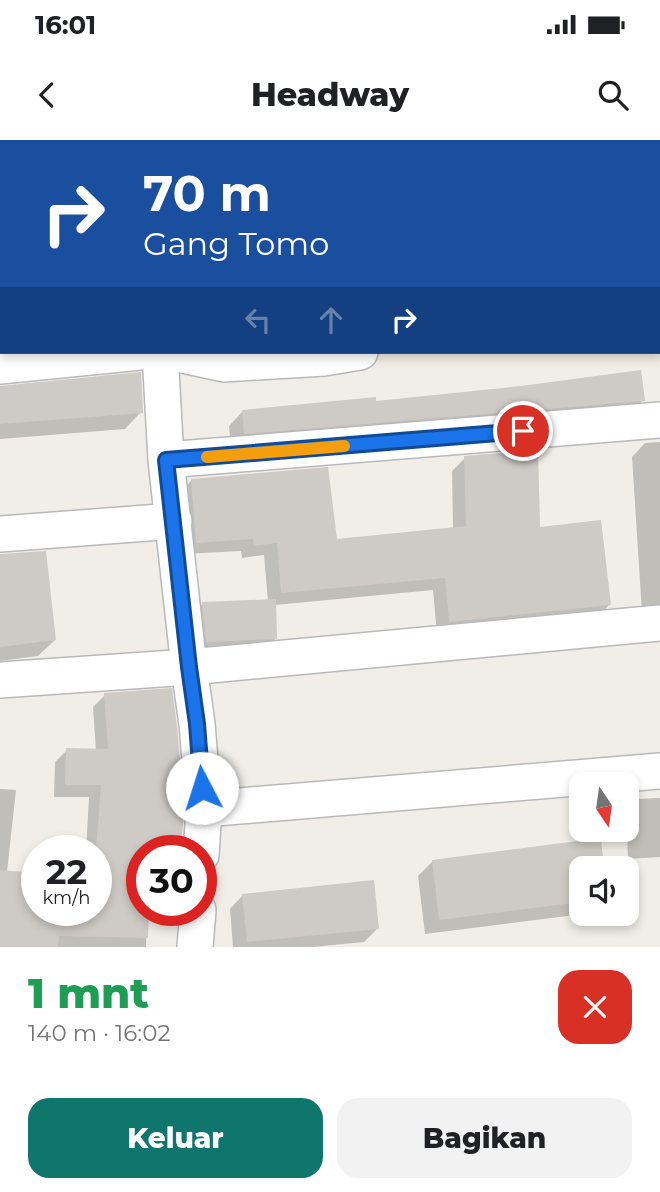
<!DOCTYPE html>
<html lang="id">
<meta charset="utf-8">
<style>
:root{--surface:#fff;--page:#f2f2f2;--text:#202124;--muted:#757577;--accent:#0f766e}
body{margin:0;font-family:Montserrat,sans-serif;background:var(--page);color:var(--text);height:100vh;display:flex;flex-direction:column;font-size:26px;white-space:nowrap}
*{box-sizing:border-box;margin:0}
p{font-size:23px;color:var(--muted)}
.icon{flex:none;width:38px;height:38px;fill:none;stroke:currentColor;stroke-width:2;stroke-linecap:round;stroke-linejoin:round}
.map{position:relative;height:807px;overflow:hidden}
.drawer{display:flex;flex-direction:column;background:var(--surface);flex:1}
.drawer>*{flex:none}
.top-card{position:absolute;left:0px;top:0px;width:662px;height:214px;box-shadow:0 4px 10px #0003;background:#1a4fa0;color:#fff;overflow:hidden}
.needle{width:46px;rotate:167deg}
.buttons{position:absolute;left:569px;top:632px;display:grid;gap:14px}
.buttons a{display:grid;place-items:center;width:70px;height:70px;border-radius:14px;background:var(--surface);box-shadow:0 4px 10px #0003;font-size:35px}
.speed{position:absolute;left:21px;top:695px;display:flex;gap:14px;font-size:35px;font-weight:700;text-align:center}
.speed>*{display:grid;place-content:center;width:91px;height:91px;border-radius:50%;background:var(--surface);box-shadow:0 4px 10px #0003;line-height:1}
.speed small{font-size:18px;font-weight:400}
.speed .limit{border:10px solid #d22;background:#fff;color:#111}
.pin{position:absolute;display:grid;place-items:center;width:60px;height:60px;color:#fff;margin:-30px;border:4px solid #fff;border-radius:50%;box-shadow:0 2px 7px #0007}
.me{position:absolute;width:77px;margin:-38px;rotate:355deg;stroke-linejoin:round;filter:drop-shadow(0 0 5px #0008)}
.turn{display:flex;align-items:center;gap:24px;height:147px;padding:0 28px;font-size:32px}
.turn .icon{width:91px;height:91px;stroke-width:2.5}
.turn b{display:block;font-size:49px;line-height:60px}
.lanes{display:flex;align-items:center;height:66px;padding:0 28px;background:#0003;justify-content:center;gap:35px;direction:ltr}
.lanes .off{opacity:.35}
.round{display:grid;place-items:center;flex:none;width:74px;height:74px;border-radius:21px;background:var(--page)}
.headline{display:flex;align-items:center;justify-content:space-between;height:119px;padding:0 28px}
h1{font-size:42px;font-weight:800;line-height:52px;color:#1e9e55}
.button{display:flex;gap:14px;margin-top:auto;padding:14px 28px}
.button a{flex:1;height:80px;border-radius:21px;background:var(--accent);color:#fff;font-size:28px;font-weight:800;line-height:80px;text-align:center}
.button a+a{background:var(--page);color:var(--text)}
.status{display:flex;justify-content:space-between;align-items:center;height:49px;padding:0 35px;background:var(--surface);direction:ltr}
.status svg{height:19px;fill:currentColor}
header{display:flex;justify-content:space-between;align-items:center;height:91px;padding:0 28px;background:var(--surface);font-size:32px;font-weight:800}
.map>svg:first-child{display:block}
.shadow{fill:#0003}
.building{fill:#cecac5}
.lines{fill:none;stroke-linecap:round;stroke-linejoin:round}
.service-casing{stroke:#b7b9bd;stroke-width:21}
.minor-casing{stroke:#b7b9bd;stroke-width:38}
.service{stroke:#fff;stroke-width:18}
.minor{stroke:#fff;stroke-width:35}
.route-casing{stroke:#114b97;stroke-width:18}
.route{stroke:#1a73e8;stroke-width:12}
.slow{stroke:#f59e0b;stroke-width:12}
</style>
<div class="status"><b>16:01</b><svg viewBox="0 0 49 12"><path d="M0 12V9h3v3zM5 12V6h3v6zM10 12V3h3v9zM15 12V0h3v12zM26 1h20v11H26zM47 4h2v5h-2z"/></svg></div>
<header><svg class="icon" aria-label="back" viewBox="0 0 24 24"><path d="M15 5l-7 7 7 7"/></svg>Headway<svg class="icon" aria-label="search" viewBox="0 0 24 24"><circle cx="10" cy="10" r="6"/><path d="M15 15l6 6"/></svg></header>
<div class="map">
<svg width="660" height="807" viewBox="0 0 660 807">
<rect width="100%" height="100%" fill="#f0eee6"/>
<path class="shadow" d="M0,0h89v2h-87v94h-2z
M246,0h389v2h-391z
M0,128h2v35l-2,2z
M0,180h2v32l-2,8z
M0,247l141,25 -16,17 -125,10z
M643,260l-14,14 -398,32 -2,-20 13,-14 133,-9z
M660,302v169l-18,2 -10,-156 13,-14z
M465,318l73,71 71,76 -12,13 -160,16 -4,-44 -158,15 1,33 -11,11 -69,3 -4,-38 11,-11 65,-2 -4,-46 -22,3 -1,-7 -58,3 -4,-61 13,-13 143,61 118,-12 -1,-58z
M0,416l55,84 -17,16 -38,5z
M105,555l77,114 -2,41h-38v60h5l-1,37h-146v-158l16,1 -9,82 30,38h59v-60h-10l3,-53h-35l1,-35 12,-12 29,1 -3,-44z
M660,658v59l-32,2 -2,-50 10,-10z
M433,721l170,7h-22v46h2l-158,20 -7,-58z
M243,755l134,34 -13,13 -52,5h-79l-3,-38z"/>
<path class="building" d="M641,230l4,31 -401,33 -2,-24 134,-13v4l145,-15z
M141,232l2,41 -143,11v-38z
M538,310l2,77 61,-7 10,85 -162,17 -4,-44 -164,15 -4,-50 -23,3 -1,-7 -57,4 -5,-64 137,-12 9,72 129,-13 -2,-70z
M46,411l10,89 -56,7v-93z
M276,459l1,40 -71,3 -4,-40z
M172,548l5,38 7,83 -3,41h-39v60h7l-1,28 -89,-2 -1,11h-58v-77l37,3v37h59v-59l5,-66h-36l1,-37 42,1 -4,-56z
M601,698l3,30h-23v34l-142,18 -7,-60z
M374,740l5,49 -132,13 -5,-48z"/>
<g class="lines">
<defs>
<path id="service" d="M110,0v2
M0,96h2
M0,167h2"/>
<path id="minor" d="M163,2v-2
M160,212l6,108 23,207 8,57 7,85 -3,46
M168,212l56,12 100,-6 36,-6
M0,226l140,-14
M166,320l494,-40
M0,394l174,-13
M0,540l189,-13 471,-44
M204,669l456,-38
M195,807l3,-37"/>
</defs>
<use href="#service" class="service-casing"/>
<use href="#minor" class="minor-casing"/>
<use href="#service" class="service"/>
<use href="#minor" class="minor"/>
</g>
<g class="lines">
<defs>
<path id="route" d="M202,648l-5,-64 -8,-57 -23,-207 357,-29"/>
</defs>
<use href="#route" class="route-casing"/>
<use href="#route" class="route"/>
<path class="slow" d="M207,317l137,-11"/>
</g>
</svg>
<div class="buttons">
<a><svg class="needle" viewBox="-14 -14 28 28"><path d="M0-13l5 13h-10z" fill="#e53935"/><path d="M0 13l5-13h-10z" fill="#757577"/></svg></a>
<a><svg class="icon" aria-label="sound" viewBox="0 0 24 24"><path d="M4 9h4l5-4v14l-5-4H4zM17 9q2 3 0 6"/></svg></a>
</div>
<div class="speed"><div>22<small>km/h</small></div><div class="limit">30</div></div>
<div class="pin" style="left:523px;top:291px;background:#d93025"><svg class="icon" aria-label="arrive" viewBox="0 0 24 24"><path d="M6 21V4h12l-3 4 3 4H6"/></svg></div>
<svg class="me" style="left:202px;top:648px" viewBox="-20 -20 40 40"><circle r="19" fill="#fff"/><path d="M0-13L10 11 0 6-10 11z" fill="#1a73e8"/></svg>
<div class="top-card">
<div class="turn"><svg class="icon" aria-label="right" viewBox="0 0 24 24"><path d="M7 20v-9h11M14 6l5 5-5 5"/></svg><div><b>70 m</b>Gang Tomo</div></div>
<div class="lanes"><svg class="icon off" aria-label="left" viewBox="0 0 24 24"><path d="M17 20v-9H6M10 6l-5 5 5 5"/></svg><svg class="icon off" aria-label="ahead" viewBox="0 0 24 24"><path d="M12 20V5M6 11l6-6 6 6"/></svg><svg class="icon" aria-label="right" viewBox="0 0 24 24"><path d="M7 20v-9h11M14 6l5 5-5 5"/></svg></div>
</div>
</div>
<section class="drawer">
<div class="headline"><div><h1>1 mnt</h1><p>140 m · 16:02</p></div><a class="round" style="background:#d93025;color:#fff"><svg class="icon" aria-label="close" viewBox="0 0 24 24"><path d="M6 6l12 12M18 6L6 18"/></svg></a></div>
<div class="button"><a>Keluar</a><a>Bagikan</a></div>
</section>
